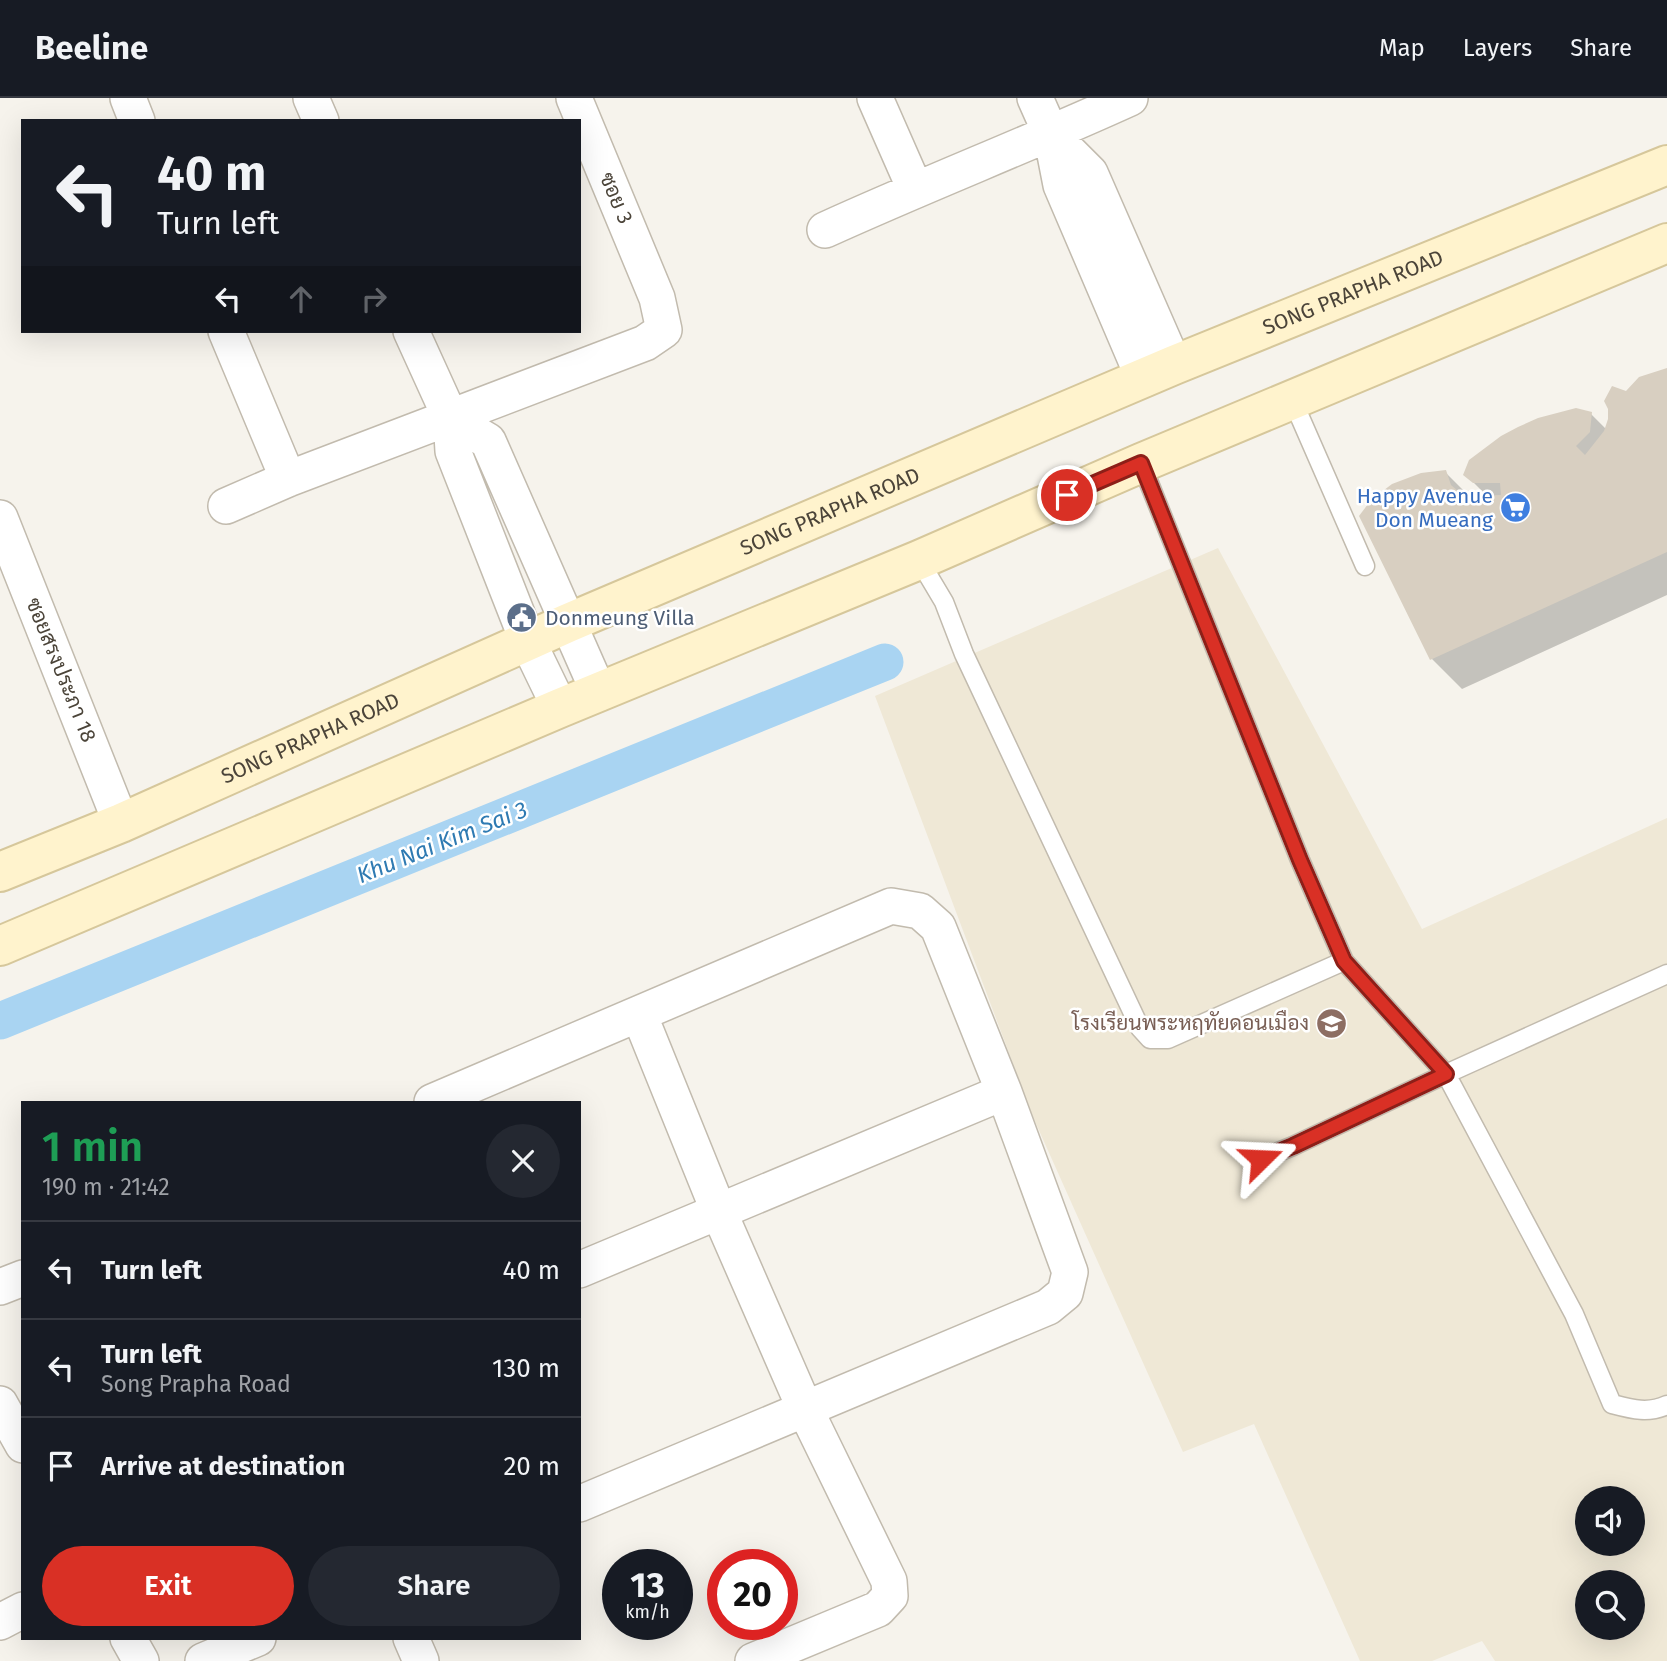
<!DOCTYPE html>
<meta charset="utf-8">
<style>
:root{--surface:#171b24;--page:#242831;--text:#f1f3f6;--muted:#9ea1a6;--line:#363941;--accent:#d93025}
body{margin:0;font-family:"Fira Sans",Sarabun,sans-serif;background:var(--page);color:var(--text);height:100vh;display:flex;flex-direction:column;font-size:26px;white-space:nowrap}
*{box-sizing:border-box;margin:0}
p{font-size:23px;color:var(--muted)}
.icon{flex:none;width:38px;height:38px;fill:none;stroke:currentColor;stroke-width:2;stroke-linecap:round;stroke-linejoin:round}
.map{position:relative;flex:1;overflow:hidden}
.sheet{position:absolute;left:21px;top:1003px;width:560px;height:539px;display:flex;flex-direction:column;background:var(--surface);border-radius:0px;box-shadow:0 7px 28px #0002}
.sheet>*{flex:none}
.banner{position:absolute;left:21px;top:21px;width:560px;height:214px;border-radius:0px;box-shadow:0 7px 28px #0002;background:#171b24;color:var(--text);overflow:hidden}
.fabs{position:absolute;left:1575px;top:1388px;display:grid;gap:14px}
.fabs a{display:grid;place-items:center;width:70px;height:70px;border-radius:50%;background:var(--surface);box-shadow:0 7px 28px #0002;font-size:35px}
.speed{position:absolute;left:602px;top:1451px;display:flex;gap:14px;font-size:35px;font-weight:700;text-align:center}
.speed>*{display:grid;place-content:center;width:91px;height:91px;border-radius:50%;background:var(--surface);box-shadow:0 7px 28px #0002;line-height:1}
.speed small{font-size:18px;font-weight:400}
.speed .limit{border:10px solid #d22;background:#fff;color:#111}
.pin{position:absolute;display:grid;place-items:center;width:60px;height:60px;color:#fff;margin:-30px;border:4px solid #fff;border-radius:50%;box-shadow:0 2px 7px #0007}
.me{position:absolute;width:77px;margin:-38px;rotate:69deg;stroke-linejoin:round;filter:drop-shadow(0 0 5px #0008)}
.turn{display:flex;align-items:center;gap:24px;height:147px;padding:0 21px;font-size:32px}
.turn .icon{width:91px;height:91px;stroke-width:2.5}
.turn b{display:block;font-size:49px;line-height:60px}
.lanes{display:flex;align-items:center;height:66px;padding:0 21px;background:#0003;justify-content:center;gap:35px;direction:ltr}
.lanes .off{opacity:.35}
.round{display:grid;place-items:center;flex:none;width:74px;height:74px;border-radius:37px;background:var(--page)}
.summary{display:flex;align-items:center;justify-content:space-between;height:119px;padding:0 21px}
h1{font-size:42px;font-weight:600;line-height:52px;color:#1e9e55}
.action{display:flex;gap:14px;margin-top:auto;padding:14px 21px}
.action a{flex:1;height:80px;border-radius:42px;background:var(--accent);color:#fff;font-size:28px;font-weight:600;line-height:80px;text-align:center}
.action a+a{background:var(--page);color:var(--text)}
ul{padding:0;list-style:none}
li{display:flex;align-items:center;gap:21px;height:98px;padding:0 21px;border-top:2px solid var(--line)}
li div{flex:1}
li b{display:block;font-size:26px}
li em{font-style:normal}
header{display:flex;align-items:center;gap:42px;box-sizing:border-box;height:98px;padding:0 35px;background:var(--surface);border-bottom:2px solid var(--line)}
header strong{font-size:33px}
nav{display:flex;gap:38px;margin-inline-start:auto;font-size:24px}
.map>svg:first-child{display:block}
.education{fill:#efe8d6;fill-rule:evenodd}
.shadow{fill:#0003}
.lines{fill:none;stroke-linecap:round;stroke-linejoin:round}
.canal{stroke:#a9d4f2;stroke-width:37}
.building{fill:#d8cfc1}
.lane-casing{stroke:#c2bbae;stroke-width:21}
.street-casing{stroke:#c2bbae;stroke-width:38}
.secondary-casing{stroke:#d6c79b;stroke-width:42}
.lane{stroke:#fff;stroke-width:18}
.street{stroke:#fff;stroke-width:35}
.secondary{stroke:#fff3cd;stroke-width:38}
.route-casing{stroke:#8d1f18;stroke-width:18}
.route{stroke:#d93025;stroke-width:12}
.labels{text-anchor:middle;stroke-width:5;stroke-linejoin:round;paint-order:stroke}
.street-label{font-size:21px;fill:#4b4439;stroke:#fff}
.shop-label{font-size:21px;fill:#366cbe;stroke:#fff;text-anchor:end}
.service-label{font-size:21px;fill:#4e5e75;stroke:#fff;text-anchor:start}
.education-label{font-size:21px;fill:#785e54;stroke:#fff;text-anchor:end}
.water-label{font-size:23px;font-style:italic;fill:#2e7ab2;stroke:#fff}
</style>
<header>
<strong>Beeline</strong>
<nav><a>Map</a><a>Layers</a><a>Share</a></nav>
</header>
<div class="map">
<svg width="1667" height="1563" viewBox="0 0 1667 1563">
<rect width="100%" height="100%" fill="#f6f3ec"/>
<path class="education" d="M1218,450l204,381 245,-111v843h-172l-13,-20 -50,20h-72l-106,-237 -71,28 -150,-335 -158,-421zM1587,1400h46v46h-46zM1587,1484h46v46h-46z"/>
<path class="shadow" d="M1667,273v224l-205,94 -30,-30 13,-187 26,26 17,-1 -23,-23 126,-60 15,15 21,-36z"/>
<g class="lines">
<path class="canal" d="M0,923l885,-359"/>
</g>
<path class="building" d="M1667,270v184l-237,108 -71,-144 12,-16 21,-16 29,-11 25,-3 5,15 8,7 12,4 30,-1 -1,-12h-27l-10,-8 6,-15 32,-24 17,-9 20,-9 38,-10 16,4 -2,20 -14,14 9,9 19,-24 4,-12v-10l-4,-8 8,-15 14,5 13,-14z"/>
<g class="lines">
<defs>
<path id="lane" d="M1292,301l73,167
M919,462l25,42 20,52 176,374 10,11h18l176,-78 -44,-101 -159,-397
M1344,863l102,113 221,-100
M1261,1061l32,-13 153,-72 128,240 38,90c19,5 36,10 55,1"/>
<path id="street" d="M128,0l9,23
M311,0l10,23
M875,0l40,91
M1035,0l16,36 10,51 83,194
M1051,36l39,39 84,192
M825,132c101,-46 204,-86 305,-132
M226,233l62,148
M411,233l40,88 2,32 75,191 32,66
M451,321l37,22 111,252
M226,408l62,-27 357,-136 19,-13 -7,-32 -83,-200
M0,420l121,305
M639,916l80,198 86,197 84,172 1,15 -12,13 -125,52
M432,1004l459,-196 29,5 18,16 66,165 66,180 -5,21 -17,14 -469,197
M579,1172l425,-178
M0,1189l23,-9
M0,1306l23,41
M0,1524l23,-12
M128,1540l13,23
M411,1540l10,23
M203,1563l55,-23"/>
<g id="secondary">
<path id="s1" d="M0,774l121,-49 447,-200 606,-258 493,-200"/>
<path d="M0,848l560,-238 359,-148 222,-97 526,-220"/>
</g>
</defs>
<use href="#lane" class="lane-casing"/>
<use href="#street" class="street-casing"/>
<use href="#secondary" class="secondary-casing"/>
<use href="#lane" class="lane"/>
<use href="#street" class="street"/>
<use href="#secondary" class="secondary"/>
</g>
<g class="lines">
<defs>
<path id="route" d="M1067,397l74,-32 159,397 44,101 102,113 -153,72 -32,13"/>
</defs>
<use href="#route" class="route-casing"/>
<use href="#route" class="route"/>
</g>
<defs>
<symbol id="supermarket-disc" viewBox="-11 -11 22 22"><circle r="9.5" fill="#3f7fe0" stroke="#fff"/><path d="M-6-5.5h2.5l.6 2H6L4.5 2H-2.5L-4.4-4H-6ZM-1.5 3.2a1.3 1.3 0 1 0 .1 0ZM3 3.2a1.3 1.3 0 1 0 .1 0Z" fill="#fff"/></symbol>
<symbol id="civic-disc" viewBox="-11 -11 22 22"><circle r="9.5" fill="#5c6f8a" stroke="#fff"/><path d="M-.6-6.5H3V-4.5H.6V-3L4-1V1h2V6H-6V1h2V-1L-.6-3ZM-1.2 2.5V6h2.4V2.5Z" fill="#fff"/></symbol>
<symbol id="school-disc" viewBox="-11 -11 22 22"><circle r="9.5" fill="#8d6e63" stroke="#fff"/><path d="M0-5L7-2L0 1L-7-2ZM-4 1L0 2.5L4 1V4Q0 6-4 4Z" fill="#fff"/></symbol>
</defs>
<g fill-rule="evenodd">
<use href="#supermarket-disc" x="1498" y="392" width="35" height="35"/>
<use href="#civic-disc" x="504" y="502" width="35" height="35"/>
<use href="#school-disc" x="1314" y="908" width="35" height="35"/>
</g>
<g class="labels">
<g class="street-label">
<text transform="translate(616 100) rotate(67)" y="7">ซอย 3</text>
<text dy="7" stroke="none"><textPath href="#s1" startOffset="1472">SONG PRAPHA ROAD</textPath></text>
<text dy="7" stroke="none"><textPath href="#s1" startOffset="905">SONG PRAPHA ROAD</textPath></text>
<text transform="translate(61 572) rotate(68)" y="7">ซอยสรงประภา 18</text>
<text dy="7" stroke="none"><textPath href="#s1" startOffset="338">SONG PRAPHA ROAD</textPath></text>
</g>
<g class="shop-label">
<text x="1493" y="405">Happy Avenue<tspan x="1493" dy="24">Don Mueang</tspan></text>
</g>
<g class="service-label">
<text x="545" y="527">Donmeung Villa</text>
</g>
<g class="education-label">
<text x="1309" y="932">โรงเรียนพระหฤทัยดอนเมือง</text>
</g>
<g class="water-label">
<text transform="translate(442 744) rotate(-22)" y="8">Khu Nai Kim Sai 3</text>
</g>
</g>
</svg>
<div class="fabs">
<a><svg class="icon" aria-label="sound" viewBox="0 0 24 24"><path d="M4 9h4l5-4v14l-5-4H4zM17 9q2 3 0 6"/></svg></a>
<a><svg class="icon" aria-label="search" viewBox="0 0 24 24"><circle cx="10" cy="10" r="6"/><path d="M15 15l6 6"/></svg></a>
</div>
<div class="speed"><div>13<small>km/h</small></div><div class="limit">20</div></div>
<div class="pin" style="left:1067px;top:397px;background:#d93025"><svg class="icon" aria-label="arrive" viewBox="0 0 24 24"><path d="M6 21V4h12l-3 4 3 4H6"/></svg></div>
<svg class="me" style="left:1261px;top:1061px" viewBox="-20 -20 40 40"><path d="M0-17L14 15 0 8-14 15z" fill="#d93025" stroke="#fff" stroke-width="4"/></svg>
<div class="banner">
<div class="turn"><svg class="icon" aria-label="left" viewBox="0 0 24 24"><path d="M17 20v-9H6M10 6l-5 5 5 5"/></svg><div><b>40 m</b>Turn left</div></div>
<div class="lanes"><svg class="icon" aria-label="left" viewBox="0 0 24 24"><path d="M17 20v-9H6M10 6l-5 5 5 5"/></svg><svg class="icon off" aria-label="ahead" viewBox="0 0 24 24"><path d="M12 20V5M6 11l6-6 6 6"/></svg><svg class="icon off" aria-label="right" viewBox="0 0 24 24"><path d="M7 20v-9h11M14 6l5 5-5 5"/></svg></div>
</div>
<section class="sheet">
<div class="summary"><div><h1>1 min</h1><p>190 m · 21:42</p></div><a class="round"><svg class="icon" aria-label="close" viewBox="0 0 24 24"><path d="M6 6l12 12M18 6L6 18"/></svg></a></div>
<ul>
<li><svg class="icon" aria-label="left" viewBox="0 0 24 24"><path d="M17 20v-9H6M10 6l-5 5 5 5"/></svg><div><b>Turn left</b></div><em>40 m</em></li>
<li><svg class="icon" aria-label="left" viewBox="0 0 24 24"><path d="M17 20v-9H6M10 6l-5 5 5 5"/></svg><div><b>Turn left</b><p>Song Prapha Road</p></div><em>130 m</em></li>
<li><svg class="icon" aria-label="arrive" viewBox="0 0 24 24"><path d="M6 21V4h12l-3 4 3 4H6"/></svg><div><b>Arrive at destination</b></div><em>20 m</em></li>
</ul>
<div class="action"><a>Exit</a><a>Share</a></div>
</section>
</div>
